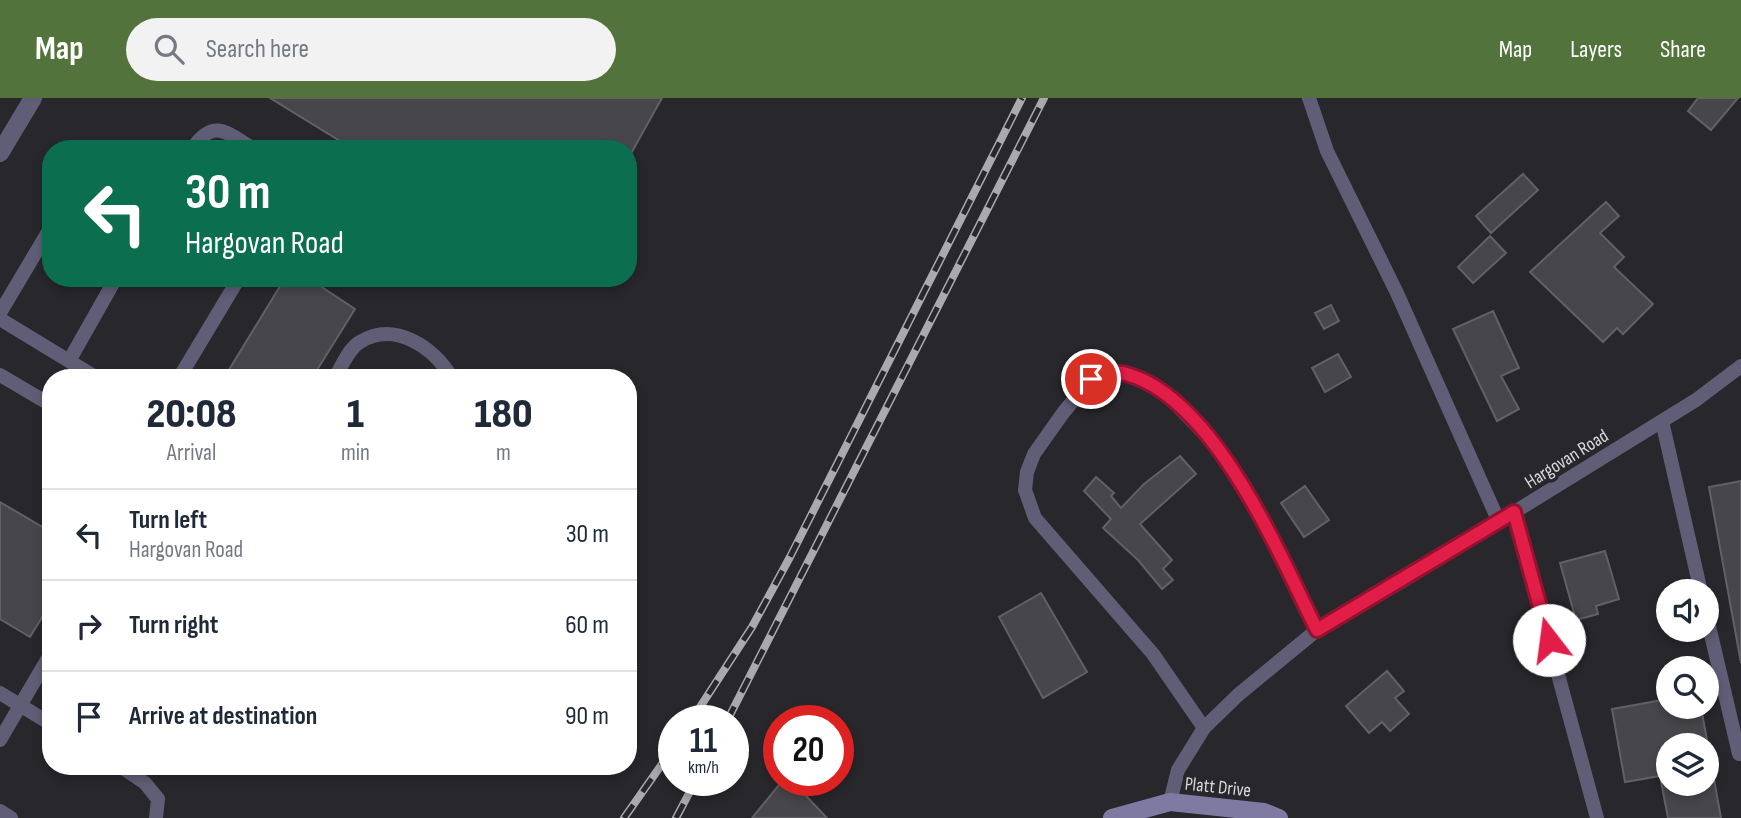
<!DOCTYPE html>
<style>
:root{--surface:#fff;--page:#f2f2f3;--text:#1f2937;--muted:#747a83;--line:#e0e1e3;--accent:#52733b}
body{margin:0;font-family:"Sofia Sans Condensed",sans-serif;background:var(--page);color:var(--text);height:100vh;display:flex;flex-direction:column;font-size:26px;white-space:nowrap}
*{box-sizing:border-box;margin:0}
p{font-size:23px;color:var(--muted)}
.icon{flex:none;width:38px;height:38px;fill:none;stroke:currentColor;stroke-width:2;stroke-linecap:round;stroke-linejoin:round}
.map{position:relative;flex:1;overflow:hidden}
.side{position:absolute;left:42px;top:271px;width:595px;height:406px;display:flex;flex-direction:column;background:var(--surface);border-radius:28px;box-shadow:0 4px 10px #0003}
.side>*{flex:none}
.guide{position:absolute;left:42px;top:42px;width:595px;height:147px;border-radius:28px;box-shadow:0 4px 10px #0003;background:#0b6e4f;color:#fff;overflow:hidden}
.controls{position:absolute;left:1656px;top:481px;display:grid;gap:14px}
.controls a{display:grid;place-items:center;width:63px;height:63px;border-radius:50%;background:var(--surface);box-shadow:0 4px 10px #0003;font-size:35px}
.speed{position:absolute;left:658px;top:607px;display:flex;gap:14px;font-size:35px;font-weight:700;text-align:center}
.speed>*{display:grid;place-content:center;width:91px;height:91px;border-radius:50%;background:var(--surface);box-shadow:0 4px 10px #0003;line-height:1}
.speed small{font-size:18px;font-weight:400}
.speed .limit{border:10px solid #d22;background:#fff;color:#111}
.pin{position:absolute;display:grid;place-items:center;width:60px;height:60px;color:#fff;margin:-30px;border:4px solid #fff;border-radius:50%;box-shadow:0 2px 7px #0007}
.me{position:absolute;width:77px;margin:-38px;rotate:345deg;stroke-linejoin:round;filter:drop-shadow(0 0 5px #0008)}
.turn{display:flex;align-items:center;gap:24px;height:147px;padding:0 28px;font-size:32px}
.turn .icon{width:91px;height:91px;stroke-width:2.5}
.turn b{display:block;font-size:49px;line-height:60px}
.eta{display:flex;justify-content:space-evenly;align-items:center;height:119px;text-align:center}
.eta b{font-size:42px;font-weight:800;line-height:49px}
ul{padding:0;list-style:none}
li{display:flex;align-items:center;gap:21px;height:91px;padding:0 28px;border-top:2px solid var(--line)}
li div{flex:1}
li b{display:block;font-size:26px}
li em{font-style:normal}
header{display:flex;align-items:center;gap:42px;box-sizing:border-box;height:98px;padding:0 35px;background:var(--accent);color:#fff}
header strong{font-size:33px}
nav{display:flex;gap:38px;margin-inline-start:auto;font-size:24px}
.search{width:490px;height:63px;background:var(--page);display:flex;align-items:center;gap:18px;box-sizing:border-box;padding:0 24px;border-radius:38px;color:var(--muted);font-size:26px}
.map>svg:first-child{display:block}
.building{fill:#46464b;stroke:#606066;stroke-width:2;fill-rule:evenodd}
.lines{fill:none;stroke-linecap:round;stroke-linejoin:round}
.lane{stroke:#605d76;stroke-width:14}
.street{stroke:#605d76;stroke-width:18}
.secondary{stroke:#7f7aa2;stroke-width:18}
.rail-casing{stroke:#aaaaad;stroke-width:8}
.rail{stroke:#27272c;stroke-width:5;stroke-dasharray:16;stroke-linecap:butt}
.route-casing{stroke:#92132f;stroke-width:18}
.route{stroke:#e11d48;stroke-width:12}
.labels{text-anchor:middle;stroke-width:7;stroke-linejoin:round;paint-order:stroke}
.street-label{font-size:19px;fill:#d9d9dc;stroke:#27272c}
</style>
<header>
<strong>Map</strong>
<div class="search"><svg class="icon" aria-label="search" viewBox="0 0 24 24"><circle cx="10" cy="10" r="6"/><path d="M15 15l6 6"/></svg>Search here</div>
<nav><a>Map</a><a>Layers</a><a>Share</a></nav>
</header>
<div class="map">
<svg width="1741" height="720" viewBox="0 0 1741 720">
<rect width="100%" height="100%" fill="#27272c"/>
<path class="building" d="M270,0h392l-34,61v-10h-275z
M1698,0h40l-27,32 -23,-19z
M1523,76l15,16 -47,43 -15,-17z
M1606,104l13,14 -19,17 24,24 -10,10 39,37 -30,30 -6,-6 -14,14 -73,-70z
M1490,138l16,17 -33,30 -15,-16z
M285,180h23l47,31 -43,69h-88z
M1331,207l8,16 -15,8 -9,-16z
M1493,213l26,57 -18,8 18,33 -22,12 -44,-92z
M1338,256l13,23 -26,15 -13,-24z
M1180,358l16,18 -56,50 32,36 -9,9 10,11 -11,9 -24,-29 -35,-32 8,-9 -27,-28 12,-14 18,16 -3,3 10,12 23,-24z
M1741,383v182l-32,-176z
M1305,388l24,34 -25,17 -23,-34z
M0,404l51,30v71l-21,34 -30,-18z
M1605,453l14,48 -23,7 2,8 -22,6 -16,-57z
M1041,495l46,79 -44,26 -44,-81z
M1387,573l17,20 -9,7 14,16 -19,17 -8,-9 -13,11 -23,-27z
M1668,601v8h33l20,111h-53l-8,-42 -35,6 -13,-73zM1668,648h38v38h-38z
M783,682h8l36,38h-75z"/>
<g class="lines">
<path class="lane" d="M1309,0l18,53 70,142 102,229
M192,51c22,-32 35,-16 62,0
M0,215l51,-86
M0,221l97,59
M69,263l47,-83
M0,277l51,30
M179,280l60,-100
M335,280c6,-11 14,-30 25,-36 35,-22 74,6 92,36
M1662,323l39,171
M1514,414l83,306
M1706,515l33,141
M0,595l51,31
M1204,630l-51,-74 -118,-136 -10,-28 2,-18 7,-18 29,-41 28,-34 15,-5 15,-1 39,15 58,60 42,66 57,116
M0,642l51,-87
M120,668l25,17 13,16 -2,19
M1170,704l8,-32 26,-42 34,-33 79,-65 84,-48 295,-182 45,-34
M0,713l11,7"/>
<path class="street" d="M0,55l33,-55"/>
<path class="secondary" d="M1112,720l58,-16 94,10 15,6"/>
<defs>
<path id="rail" d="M691,623l61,-94 38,-70 232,-459
M727,623l317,-623
M624,720l50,-71
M676,720l20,-38"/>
</defs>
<use href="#rail" class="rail-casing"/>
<use href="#rail" class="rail"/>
</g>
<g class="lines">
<defs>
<path id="route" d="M1091,281c10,-3 21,-8 31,-6 91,20 157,181 195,257l197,-118 35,128"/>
</defs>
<use href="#route" class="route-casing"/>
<use href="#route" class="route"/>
</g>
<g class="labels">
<g class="street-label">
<text transform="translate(1566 360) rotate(-32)" y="7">Hargovan Road</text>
<text transform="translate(1218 688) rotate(6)" y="7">Platt Drive</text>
</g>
</g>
</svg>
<div class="controls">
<a><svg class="icon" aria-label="sound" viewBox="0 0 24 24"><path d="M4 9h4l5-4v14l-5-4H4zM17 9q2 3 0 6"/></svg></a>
<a><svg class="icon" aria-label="search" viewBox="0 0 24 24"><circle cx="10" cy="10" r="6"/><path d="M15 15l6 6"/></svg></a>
<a><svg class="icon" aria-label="layers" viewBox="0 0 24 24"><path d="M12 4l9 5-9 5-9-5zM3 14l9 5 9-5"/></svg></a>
</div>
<div class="speed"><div>11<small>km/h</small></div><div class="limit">20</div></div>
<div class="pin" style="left:1091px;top:281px;background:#d93025"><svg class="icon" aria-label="arrive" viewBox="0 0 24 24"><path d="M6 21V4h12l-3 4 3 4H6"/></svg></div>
<svg class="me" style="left:1549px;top:542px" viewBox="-20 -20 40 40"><circle r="19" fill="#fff"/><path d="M0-13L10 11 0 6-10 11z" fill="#e11d48"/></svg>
<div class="guide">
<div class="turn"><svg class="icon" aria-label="left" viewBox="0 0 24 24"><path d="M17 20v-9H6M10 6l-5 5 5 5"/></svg><div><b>30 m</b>Hargovan Road</div></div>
</div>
<section class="side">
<div class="eta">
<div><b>20:08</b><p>Arrival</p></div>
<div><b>1</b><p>min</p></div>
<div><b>180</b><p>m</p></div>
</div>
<ul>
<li><svg class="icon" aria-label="left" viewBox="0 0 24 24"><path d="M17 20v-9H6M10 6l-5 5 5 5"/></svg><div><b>Turn left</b><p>Hargovan Road</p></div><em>30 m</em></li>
<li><svg class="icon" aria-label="right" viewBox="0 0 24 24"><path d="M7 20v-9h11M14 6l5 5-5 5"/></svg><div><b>Turn right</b></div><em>60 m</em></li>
<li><svg class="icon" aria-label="arrive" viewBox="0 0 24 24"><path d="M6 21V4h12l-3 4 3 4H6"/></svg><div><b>Arrive at destination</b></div><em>90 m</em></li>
</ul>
</section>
</div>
